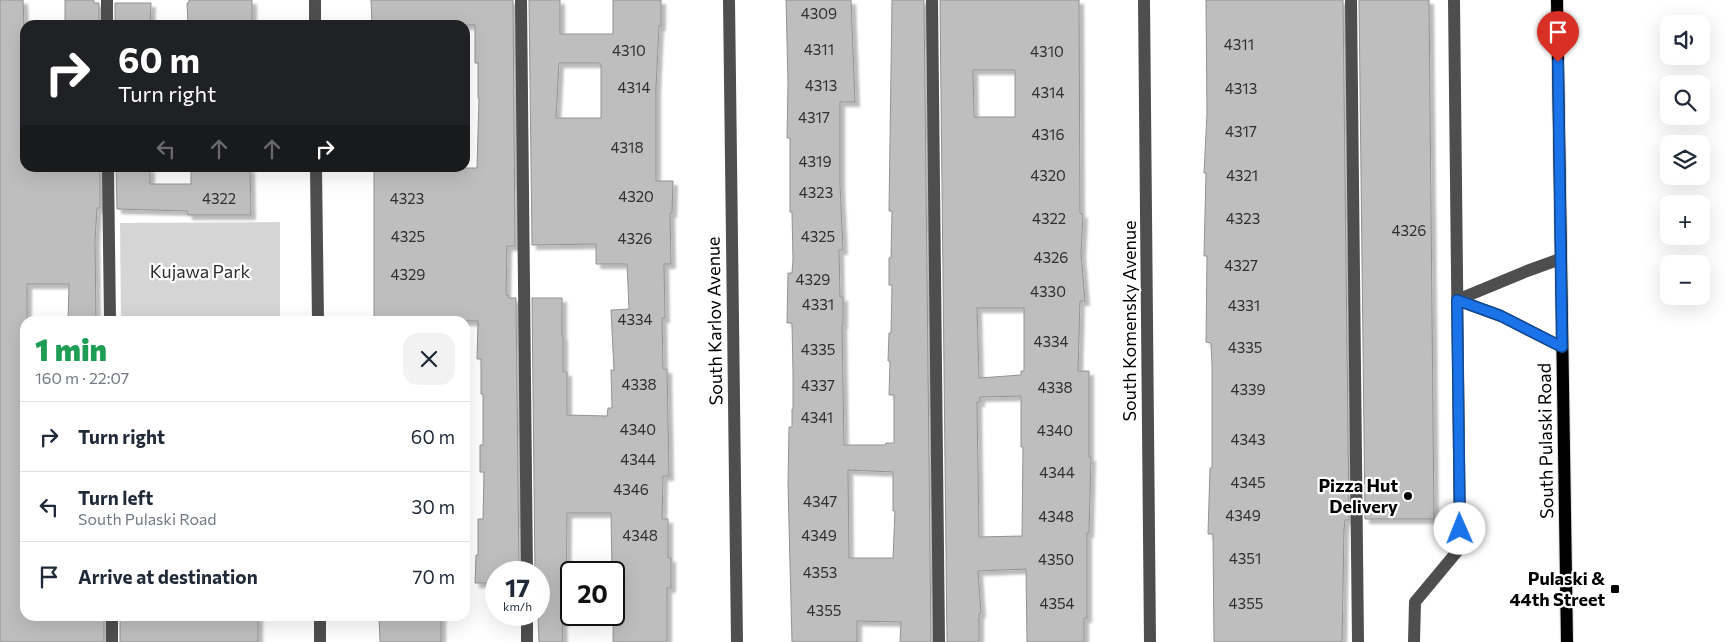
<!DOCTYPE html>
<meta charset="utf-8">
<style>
:root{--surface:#fff;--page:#f2f2f3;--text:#1f2937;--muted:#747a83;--line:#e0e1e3}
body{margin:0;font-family:Commissioner,sans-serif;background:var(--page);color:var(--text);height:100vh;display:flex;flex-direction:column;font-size:19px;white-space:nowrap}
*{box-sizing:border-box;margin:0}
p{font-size:16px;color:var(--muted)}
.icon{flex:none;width:28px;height:28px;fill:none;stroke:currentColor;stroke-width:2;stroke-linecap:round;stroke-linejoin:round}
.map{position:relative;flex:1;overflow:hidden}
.side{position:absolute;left:20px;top:316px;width:450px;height:305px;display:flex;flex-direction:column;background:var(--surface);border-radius:15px;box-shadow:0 5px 20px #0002}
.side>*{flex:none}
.banner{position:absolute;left:20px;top:20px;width:450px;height:152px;border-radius:15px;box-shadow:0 5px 20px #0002;background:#202124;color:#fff;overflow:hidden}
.tools{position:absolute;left:1660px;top:15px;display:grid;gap:10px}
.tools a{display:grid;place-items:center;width:50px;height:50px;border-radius:10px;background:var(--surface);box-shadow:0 5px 20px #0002;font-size:25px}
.speed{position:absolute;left:485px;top:561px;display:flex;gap:10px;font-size:25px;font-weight:700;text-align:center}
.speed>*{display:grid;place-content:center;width:65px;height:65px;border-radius:50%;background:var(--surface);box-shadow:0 5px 20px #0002;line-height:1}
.speed small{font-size:12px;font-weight:400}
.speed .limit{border:2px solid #111;border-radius:8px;background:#fff;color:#111}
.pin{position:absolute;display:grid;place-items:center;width:42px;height:42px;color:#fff;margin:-51px -21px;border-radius:50% 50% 50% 0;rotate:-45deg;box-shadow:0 0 5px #0007}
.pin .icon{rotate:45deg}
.me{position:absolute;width:55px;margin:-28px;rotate:359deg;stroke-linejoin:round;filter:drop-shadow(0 0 4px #0008)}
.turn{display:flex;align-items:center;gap:18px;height:105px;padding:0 15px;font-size:22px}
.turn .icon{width:65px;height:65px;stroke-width:2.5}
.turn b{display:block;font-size:35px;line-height:42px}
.lanes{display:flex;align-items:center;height:48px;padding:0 15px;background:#0003;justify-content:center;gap:25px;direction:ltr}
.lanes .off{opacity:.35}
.round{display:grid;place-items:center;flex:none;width:52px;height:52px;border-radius:15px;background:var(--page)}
.overview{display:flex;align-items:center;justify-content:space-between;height:85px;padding:0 15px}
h1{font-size:30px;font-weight:800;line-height:38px;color:#1e9e55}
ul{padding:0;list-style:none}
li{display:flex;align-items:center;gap:15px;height:70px;padding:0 15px;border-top:1px solid var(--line)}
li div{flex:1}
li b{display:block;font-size:19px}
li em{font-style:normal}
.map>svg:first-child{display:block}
.green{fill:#d5d5d5}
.building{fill:#bebebe;stroke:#929292;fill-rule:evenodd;filter:url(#shadow)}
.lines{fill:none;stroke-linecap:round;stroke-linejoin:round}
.major-casing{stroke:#dbdbdb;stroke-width:14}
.minor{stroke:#4e4e4e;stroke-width:12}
.major{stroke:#000;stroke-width:12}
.route-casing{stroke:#114b97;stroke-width:12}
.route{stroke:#1a73e8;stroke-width:9}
.poi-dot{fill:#000;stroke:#fff;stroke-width:2}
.labels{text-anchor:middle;stroke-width:4.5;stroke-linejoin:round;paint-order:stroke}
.number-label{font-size:15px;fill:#303030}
.park-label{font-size:18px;fill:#2c2c2c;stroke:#fff}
.street-label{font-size:18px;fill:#000;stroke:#fff}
.poi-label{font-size:18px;font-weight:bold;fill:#000;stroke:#fff;text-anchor:end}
</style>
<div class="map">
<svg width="1726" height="642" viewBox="0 0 1726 642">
<defs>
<filter id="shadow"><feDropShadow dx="4.5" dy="4.5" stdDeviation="1" flood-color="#0004"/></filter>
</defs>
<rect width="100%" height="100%" fill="#fff"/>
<path class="green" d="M280,222v99h-159l-1,-98z"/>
<path class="building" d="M0,0h23l1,28h-2v45h3v95h75v40h-3l-2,32 1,81h-28l1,-37h-42v37h-2v295h79v26h-104z
M65,0h29v3h5v22h-34z
M189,0h63v25h-64l-1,-22h2z
M371,0h142l2,246h-8l-1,49h3v3h7l3,274h-23v11h-21l1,-28h2v-36h5l1,-47h-4v-27h3v-51h-2v-35h-4l1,-38h-104v-153h103l2,-70h-1v-35h-3v-38h-103z
M529,0h31v34h53v-34h48v26h-2l-3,62v93h17l-1,32h-2l1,51h-7l1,54h-3l1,51h4l2,107h-6l-1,43h6v39h3v30h-4v54h-54l1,-70h-2l-1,-59h-44l-1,108h-4l1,21h-24l-1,-27 1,-43h-4l-3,-274h30v38h1v36h4v43l40,1 1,-8h4l-1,-38h3l-3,-60 18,-1 -2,-45h-31v-20l-64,1zM559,63h41v3h1v52h-45z
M786,0h65l4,102h-15v83l3,65h-4l1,47h3v28h-1l2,120h41l1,-2h8v-48h-5l1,-34h-2l1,-28h2l1,-48h-3v-27h2l1,-47h-3l3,-211h32l7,642h-31l1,-20 -44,-1v21h-65l-4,-158 1,-57h3v-18h1v-37l-1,-49h-5l1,-50h4l1,-14 -1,-47h-2v-74h-3l1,-56zM848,470l45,2v39h2l-2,47h-44z
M940,0h139l1,213 3,1 -2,39 4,48h-5l-2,70h11v86h2l-2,76h-2v85h-3v24h-57l-1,-73 -48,2 3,42 -2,1v28h-32zM973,70h42v47h-41zM977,308h47v63h-3v4l-42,3zM1021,396v51h2l-1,89 -43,1 -2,-135h3v-5z
M1206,0h137l6,520h-4l-1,10 -2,112h-128l-1,-108h-5l2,-66h2v-104l-1,-21 -5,-1 1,-86h-3l2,-83h-2l3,-60z
M1359,0h70l5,519h-69z
M115,3h36l-1,22h-35z
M116,168h34v16h41v-16h59l1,47h-63l-1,-4 -70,-2z
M120,616h138v26h-138z
M379,616h62v26h-61z"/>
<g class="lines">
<defs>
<path id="major" d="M1557,0l10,642"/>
</defs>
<use href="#major" class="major-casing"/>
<path class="minor" d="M107,0v25
M315,0v25
M521,0l6,572
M729,0l8,642
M932,0l7,642
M1144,0l6,642
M1351,0l7,642
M108,168l2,153
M316,168l2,153
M1560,259l-33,12 -70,29 44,16 61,31
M527,615v27
M112,616v26
M320,616v26
M1414,642l1,-40 45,-54 -6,-548"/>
<use href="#major" class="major"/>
</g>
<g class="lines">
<defs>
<path id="route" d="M1460,529l-3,-229 44,16 61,31 -4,-285"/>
</defs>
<use href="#route" class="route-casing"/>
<use href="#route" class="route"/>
</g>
<g class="poi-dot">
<circle cx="1408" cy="496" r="5"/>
<rect x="1610" y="584" width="10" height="10" rx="2.5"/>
</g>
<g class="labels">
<g class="number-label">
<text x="819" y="19">4309</text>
<text x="1239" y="50">4311</text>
<text x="819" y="55">4311</text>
<text x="629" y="56">4310</text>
<text x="1047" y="57">4310</text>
<text x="821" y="91">4313</text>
<text x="634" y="93">4314</text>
<text x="1241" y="94">4313</text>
<text x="1048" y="98">4314</text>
<text x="814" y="123">4317</text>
<text x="1241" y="137">4317</text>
<text x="1048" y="140">4316</text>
<text x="627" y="153">4318</text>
<text x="815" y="167">4319</text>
<text x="1048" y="181">4320</text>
<text x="1242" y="181">4321</text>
<text x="816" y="198">4323</text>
<text x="636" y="202">4320</text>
<text x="219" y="204">4322</text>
<text x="407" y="204">4323</text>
<text x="1049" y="224">4322</text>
<text x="1243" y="224">4323</text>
<text x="1409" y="236">4326</text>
<text x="408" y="242">4325</text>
<text x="818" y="242">4325</text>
<text x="635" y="244">4326</text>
<text x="1051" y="263">4326</text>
<text x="1241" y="271">4327</text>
<text x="408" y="280">4329</text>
<text x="813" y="285">4329</text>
<text x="1048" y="297">4330</text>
<text x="818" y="310">4331</text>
<text x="1244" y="311">4331</text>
<text x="635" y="325">4334</text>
<text x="1051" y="347">4334</text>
<text x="1245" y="353">4335</text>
<text x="818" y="355">4335</text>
<text x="639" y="390">4338</text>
<text x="818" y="391">4337</text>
<text x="1055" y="393">4338</text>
<text x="1248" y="395">4339</text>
<text x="817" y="423">4341</text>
<text x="638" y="435">4340</text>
<text x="1055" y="436">4340</text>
<text x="1248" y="445">4343</text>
<text x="638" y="465">4344</text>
<text x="1057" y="478">4344</text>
<text x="1248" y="488">4345</text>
<text x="631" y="495">4346</text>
<text x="820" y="507">4347</text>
<text x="1243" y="521">4349</text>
<text x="1056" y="522">4348</text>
<text x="640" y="541">4348</text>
<text x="819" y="541">4349</text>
<text x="1245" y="564">4351</text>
<text x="1056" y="565">4350</text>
<text x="820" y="578">4353</text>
<text x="1057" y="609">4354</text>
<text x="1246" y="609">4355</text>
<text x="824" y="616">4355</text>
</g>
<g class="park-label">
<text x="200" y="278">Kujawa Park</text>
</g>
<g class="street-label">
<text transform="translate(715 321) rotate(-91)" y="6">South Karlov Avenue</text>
<text transform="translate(1130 321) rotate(-90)" y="6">South Komensky Avenue</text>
<text transform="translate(1546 441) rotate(-91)" y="6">South Pulaski Road</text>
</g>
<g class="poi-label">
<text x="1398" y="492">Pizza Hut<tspan x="1398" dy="21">Delivery</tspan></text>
<text x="1605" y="585">Pulaski &amp;<tspan x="1605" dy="21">44th Street</tspan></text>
</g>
</g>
</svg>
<div class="tools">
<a><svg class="icon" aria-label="sound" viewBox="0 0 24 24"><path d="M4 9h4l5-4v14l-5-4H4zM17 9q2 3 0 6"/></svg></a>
<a><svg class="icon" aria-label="search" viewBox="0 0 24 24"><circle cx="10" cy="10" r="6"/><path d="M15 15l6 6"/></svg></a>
<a><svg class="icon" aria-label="layers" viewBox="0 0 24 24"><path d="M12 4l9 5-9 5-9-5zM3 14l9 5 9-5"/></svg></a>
<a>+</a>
<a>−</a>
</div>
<div class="speed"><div>17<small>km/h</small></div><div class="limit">20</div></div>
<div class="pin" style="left:1558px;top:62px;background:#d93025"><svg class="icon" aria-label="arrive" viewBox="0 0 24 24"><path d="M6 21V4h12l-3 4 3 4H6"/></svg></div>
<svg class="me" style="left:1460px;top:529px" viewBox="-20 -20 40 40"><circle r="19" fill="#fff"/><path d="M0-13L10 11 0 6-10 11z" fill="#1a73e8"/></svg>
<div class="banner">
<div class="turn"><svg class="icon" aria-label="right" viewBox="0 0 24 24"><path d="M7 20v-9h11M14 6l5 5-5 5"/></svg><div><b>60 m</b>Turn right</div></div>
<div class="lanes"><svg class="icon off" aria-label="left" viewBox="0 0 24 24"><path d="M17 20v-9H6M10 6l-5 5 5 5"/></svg><svg class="icon off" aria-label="ahead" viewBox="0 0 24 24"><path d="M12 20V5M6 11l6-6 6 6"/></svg><svg class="icon off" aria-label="ahead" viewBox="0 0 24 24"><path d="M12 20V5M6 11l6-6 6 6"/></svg><svg class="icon" aria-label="right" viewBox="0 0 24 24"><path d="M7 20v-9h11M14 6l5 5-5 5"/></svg></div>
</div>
<section class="side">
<div class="overview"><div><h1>1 min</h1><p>160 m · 22:07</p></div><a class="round"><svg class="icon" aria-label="close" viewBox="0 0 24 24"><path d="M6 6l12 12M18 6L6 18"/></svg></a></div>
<ul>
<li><svg class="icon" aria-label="right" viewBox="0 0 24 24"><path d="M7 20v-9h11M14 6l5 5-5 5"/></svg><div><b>Turn right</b></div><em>60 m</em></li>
<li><svg class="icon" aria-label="left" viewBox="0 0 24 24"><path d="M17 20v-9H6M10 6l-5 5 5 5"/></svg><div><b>Turn left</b><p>South Pulaski Road</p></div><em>30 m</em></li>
<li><svg class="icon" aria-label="arrive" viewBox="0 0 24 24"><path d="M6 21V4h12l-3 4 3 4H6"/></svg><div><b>Arrive at destination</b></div><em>70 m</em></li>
</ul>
</section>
</div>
